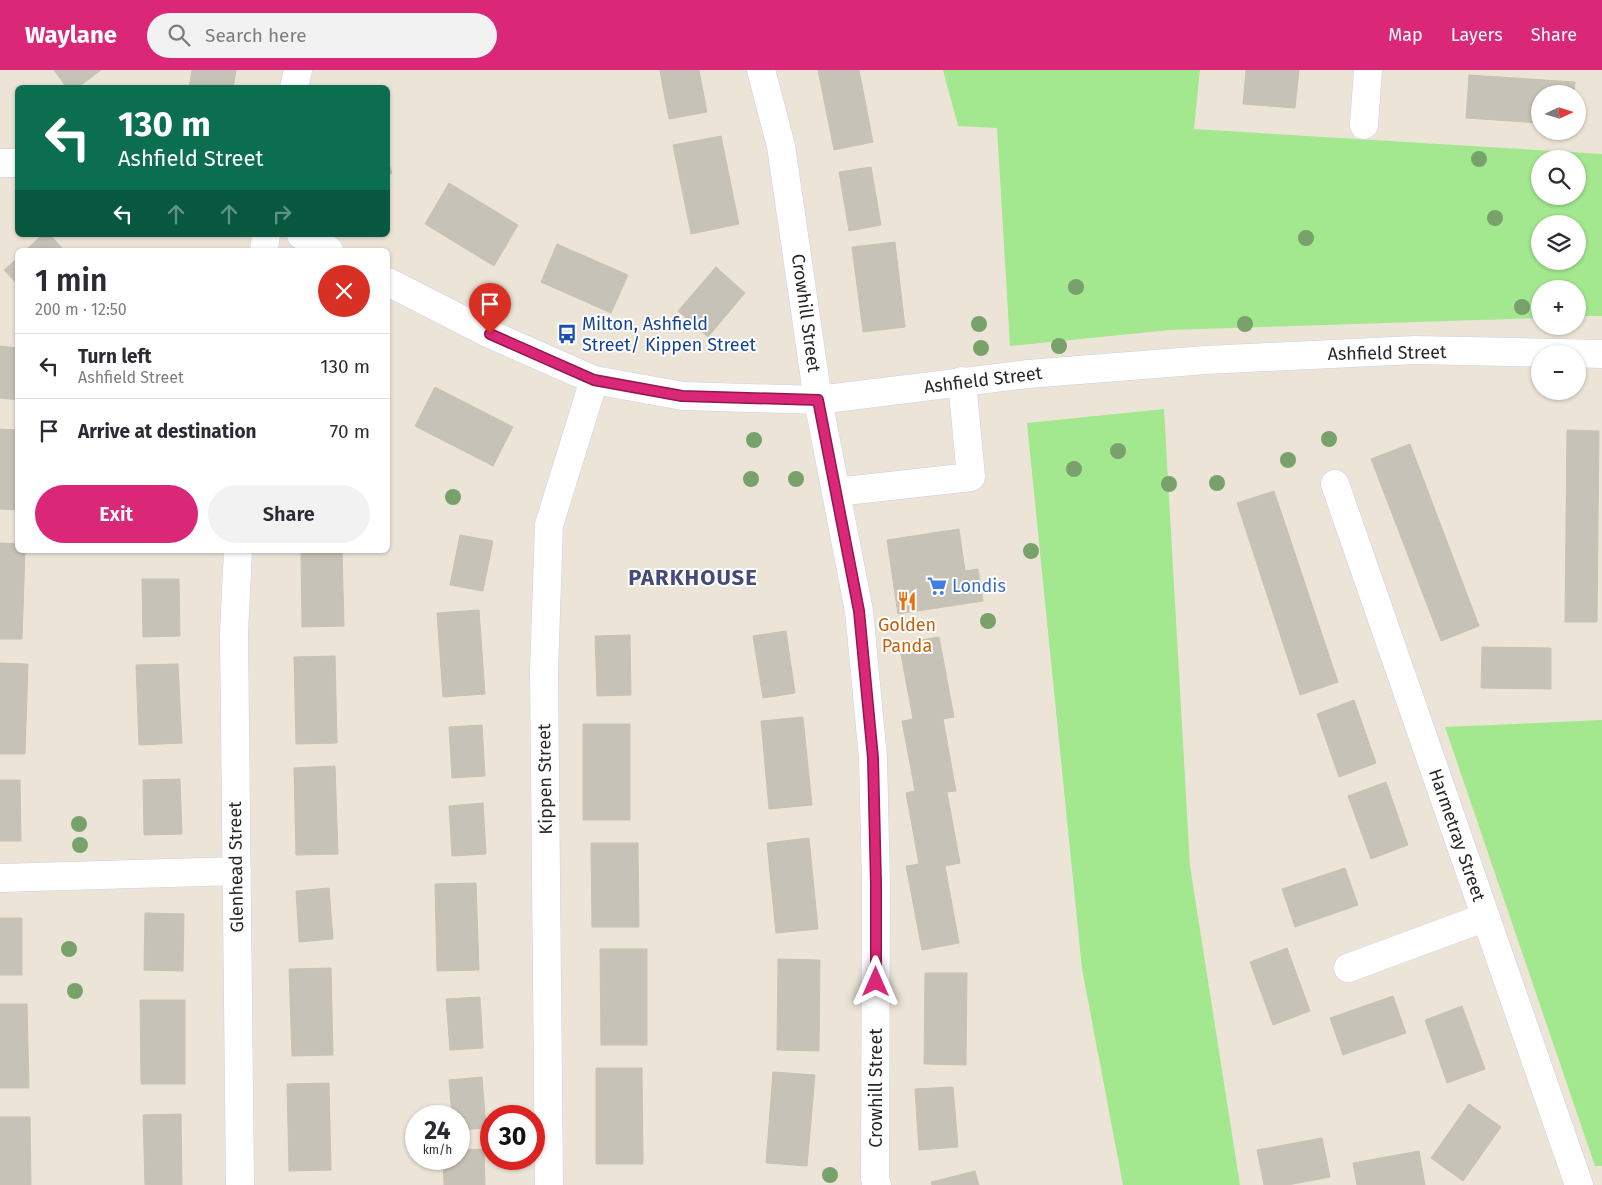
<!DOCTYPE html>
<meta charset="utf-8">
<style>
:root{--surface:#fff;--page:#f2f2f3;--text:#2b2b33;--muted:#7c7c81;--line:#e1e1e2;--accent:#db2777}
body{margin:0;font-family:"Fira Sans",sans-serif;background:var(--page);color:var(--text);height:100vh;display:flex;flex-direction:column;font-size:19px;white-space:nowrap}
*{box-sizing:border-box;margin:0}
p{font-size:16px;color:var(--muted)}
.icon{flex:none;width:28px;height:28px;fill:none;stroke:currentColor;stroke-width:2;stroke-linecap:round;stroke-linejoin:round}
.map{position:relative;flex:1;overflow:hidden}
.drawer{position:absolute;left:15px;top:178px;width:375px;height:305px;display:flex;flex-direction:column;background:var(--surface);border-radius:8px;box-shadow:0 1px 4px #0004}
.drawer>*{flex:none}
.guide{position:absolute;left:15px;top:15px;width:375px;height:152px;border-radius:8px;box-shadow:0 1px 4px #0004;background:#0b6e4f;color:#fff;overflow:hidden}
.needle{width:32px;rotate:86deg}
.controls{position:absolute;left:1531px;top:15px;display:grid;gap:10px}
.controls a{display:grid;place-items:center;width:55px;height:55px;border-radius:50%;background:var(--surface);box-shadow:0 1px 4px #0004;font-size:25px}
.speed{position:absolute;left:405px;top:1035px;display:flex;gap:10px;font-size:25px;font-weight:700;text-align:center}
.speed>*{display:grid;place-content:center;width:65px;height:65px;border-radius:50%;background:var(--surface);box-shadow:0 1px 4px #0004;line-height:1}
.speed small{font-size:12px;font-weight:400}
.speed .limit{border:8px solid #d22;background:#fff;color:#111}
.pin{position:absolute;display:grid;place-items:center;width:42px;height:42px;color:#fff;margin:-51px -21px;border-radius:50% 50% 50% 0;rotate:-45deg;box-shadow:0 0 5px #0007}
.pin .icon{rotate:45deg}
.me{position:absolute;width:55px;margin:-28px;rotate:0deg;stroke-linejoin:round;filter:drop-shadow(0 0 4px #0008)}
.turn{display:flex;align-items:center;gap:18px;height:105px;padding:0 20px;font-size:22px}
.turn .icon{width:65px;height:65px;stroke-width:2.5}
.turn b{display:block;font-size:35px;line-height:42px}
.lanes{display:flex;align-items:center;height:48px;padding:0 20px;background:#0003;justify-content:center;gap:25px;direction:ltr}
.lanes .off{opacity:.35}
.round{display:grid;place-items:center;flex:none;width:52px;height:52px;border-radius:26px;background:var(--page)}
.overview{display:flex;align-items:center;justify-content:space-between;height:85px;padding:0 20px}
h1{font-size:30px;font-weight:600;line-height:38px}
.action{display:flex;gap:10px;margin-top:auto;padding:10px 20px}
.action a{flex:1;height:58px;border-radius:30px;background:var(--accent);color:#fff;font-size:20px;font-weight:600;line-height:58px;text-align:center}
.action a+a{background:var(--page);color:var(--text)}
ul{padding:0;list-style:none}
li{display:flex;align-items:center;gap:15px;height:65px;padding:0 20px;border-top:1px solid var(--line)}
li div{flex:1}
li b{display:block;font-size:19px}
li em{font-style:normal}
header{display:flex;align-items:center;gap:30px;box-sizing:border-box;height:70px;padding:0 25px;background:var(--accent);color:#fff}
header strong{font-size:24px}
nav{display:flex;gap:28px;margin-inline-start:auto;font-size:18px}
.search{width:350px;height:45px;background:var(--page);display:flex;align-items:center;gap:12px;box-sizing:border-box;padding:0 18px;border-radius:28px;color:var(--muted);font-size:19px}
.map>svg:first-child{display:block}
.green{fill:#a3e88e;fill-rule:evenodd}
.building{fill:#c7c2b7;stroke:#c7c2b1}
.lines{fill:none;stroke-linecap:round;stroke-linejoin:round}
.minor-casing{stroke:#cdcee3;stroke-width:29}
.minor{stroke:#fff;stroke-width:28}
.tree{fill:#79a16b}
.route-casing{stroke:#8e194d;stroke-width:12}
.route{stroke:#db2777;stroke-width:9}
.labels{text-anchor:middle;stroke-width:4;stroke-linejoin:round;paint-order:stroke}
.street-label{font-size:18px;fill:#282828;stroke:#fff}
.transit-label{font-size:18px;fill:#164399;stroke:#fff;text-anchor:start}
.shop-label{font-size:18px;fill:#366cbe;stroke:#fff;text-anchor:start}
.food-label{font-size:18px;fill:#c56008;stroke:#fff}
.district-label{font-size:22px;font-weight:bold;letter-spacing:1px;fill:#45497c;stroke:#fff}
</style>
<header>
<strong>Waylane</strong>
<div class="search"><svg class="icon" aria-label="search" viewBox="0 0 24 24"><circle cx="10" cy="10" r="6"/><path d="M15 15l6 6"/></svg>Search here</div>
<nav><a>Map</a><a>Layers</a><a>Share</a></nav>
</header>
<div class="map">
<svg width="1602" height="1115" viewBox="0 0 1602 1115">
<rect width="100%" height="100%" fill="#ece5d7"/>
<path class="green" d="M943,0h257l-6,59 408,25v162h-24v-27h-38v29l-370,12 -160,16 -13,-218 -39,-2zM1540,89h38v37h-38zM1540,154h38v37h-38z
M1164,339l26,457 50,319h-117l-41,-216 -55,-546z
M1602,650v446h-7l-150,-439z"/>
<path class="building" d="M54,0h47l-24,18h-10z
M192,0h44l-3,18h-44z
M660,0h39l2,11 -38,7z
M818,0h41l14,72 -39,8z
M1246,0h53l-4,38 -52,-4z
M1469,5l106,7 -1,12h-34v29l-74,-5z
M701,11l6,31 -38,7 -6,-31z
M721,66l18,88 -48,10 -18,-89z
M388,91l4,12 -4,2z
M871,97l10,58 -32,6 -10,-59z
M449,113l69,42 -24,41 -69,-42z
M42,165h8l14,15h-38z
M895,172l10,85 -42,5 -11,-85z
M557,174l71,31 -17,38 -70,-31z
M18,188v27l-14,-15z
M716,197l29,26 -37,44 -30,-26z
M0,276l18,2v52l-18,-2z
M435,317l78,40 -20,39 -78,-40z
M0,359l18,1v80l-18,-1z
M1567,360l32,1 -2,191h-32z
M1410,374l69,182 -38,15 -70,-182z
M1274,421l64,191 -38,13 -63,-192z
M959,459l6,42 13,-2 5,32 -85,13 -11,-74z
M460,465l33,6 -10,50 -33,-6z
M0,473l18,1v6h7l-3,89h-22z
M301,480h41l2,76 -42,1z
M142,509h37l1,57 -37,1z
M479,540l6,84 -42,3 -6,-84z
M786,561l9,62 -32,5 -10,-62z
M630,565l1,60 -34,1 -2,-60z
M939,567l15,80 -11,2 13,72 -9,1 13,71 -15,3 14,77 -37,7 -16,-84 13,-2 -13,-71 9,-2 -13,-70 11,-2 -14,-75z
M1482,577l69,1v41l-70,-1z
M335,586l2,87 -41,1 -2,-87z
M0,593l28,1 -3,90h-25z
M178,594l4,79 -43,2 -3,-80z
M1354,630l22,63 -37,14 -22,-63z
M803,647l9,88 -43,4 -8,-88z
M583,654h47v96h-47z
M482,655l3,51 -33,2 -3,-51z
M335,696l3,88 -42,1 -2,-87z
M180,709l2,55 -38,1 -1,-55z
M0,710h20l1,61h-21z
M1386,712l22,63 -37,14 -23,-63z
M483,733l3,51 -34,2 -3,-50z
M809,768l9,91 -42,4 -9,-90z
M591,773h47l1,84h-47z
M1345,798l13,37 -63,22 -13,-38z
M476,813l3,87 -42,1 -2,-87z
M329,818l4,51 -34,3 -3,-51z
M145,843l39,1 -1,57 -39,-1z
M0,848h22v57h-22z
M1287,878l23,63 -37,14 -23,-63z
M600,879h47v96h-46z
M778,889l42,1 -1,91 -42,-1z
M331,898l2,87 -41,1 -3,-87z
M925,903h42l-1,92 -42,-1z
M1393,926l13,37 -63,22 -13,-37z
M480,927l3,51 -33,2 -4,-51z
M140,930h45v84h-44z
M0,934h27l2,84h-29z
M1462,936l23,63 -38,14 -22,-63z
M596,998h46l1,96h-47z
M773,1002l42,3 -8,91 -41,-3z
M482,1007l4,51 -27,2v-14h-7l-3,-36z
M329,1013l2,87 -42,1 -2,-87z
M953,1017l5,60 -39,3 -4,-61z
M1469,1034l32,23 -38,54 -32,-23z
M181,1044l1,71h-37l-2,-70z
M0,1047h30l1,68h-31z
M1322,1068l8,39 -42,8h-24l-7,-35z
M484,1079l1,36h-41l-1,-26h16v-9z
M1419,1081l6,34h-68l-4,-22z
M975,1101l4,14h-47l-1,-3z"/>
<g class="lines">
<defs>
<path id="minor" d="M761,0l20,76 37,254 41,211 14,147 3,126 -1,295 2,6
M294,18l4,-18
M1364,55l4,-55
M0,93h18
M301,165l28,15
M264,180l2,-15
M388,212l102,52 104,46 89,16 135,4 210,-26 178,-14 209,-10 187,4
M1335,414l244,701
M836,422l135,-15 -9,-96
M238,480l-4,83 6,552
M0,808l237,-7
M1348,898l138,-51
M549,1115l-5,-514 5,-146 45,-145"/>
</defs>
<use href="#minor" class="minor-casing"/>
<use href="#minor" class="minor"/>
</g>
<g class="tree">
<circle cx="1479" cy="89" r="8"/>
<circle cx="1495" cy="148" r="8"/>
<circle cx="1306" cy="168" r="8"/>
<circle cx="1076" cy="217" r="8"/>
<circle cx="1522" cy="237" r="8"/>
<circle cx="979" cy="254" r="8"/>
<circle cx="1245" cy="254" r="8"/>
<circle cx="1059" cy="276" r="8"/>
<circle cx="981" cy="278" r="8"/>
<circle cx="1329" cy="369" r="8"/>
<circle cx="754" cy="370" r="8"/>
<circle cx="1118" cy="381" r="8"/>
<circle cx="1288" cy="390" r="8"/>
<circle cx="1074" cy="399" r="8"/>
<circle cx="751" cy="409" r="8"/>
<circle cx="796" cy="409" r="8"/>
<circle cx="1217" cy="413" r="8"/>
<circle cx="1169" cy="414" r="8"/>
<circle cx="453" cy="427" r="8"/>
<circle cx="1031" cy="481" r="8"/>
<circle cx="988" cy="551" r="8"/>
<circle cx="79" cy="754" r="8"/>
<circle cx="80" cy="775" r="8"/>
<circle cx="69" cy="879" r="8"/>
<circle cx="75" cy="921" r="8"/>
<circle cx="830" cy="1105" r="8"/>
</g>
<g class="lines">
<defs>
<path id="route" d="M490,264l104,46 88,16 136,4 41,211 14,147 3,126v98"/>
</defs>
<use href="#route" class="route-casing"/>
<use href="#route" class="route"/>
</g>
<defs>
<symbol id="bus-bare" viewBox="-9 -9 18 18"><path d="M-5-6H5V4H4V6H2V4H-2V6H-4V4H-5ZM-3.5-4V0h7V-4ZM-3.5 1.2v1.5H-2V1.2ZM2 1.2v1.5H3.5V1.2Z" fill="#1a4fb4" stroke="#fff" stroke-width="2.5" paint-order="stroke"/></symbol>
<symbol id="supermarket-bare" viewBox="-9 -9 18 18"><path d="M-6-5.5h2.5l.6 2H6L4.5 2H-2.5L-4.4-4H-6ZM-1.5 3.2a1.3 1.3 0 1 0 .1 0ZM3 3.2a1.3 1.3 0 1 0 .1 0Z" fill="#3f7fe0" stroke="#fff" stroke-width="2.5" paint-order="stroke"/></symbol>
<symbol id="restaurant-bare" viewBox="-9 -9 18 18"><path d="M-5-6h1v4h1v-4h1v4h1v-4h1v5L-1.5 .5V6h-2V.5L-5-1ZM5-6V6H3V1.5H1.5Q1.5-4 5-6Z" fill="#e8710a" stroke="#fff" stroke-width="2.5" paint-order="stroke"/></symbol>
</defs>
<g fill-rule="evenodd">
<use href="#bus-bare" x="553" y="250" width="28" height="28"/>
<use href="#supermarket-bare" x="923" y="502" width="28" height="28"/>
<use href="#restaurant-bare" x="893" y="517" width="28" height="28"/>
</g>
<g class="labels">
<g class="street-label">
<text transform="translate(806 243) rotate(82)" y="6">Crowhill Street</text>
<text transform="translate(1387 283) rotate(-1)" y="6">Ashfield Street</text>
<text transform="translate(983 310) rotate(-7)" y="6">Ashfield Street</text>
<text transform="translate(545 709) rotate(-91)" y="6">Kippen Street</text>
<text transform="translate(1457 765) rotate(71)" y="6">Harmetray Street</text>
<text transform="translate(236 797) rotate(-91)" y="6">Glenhead Street</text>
<text transform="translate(876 1018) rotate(-90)" y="6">Crowhill Street</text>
</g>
<g class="transit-label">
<text x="582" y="260">Milton, Ashfield<tspan x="582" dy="21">Street/ Kippen Street</tspan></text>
</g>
<g class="shop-label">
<text x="952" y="522">Londis</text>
</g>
<g class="food-label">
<text x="907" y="561">Golden<tspan x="907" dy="21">Panda</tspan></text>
</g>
<g class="district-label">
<text x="693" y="515">PARKHOUSE</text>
</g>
</g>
</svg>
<div class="controls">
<a><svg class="needle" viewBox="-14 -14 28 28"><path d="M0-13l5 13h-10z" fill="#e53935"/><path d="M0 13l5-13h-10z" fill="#7c7c81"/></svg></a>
<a><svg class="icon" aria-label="search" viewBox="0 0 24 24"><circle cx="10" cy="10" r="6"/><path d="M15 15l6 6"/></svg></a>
<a><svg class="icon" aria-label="layers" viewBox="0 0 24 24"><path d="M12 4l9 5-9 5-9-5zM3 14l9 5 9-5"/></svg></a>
<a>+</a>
<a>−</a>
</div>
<div class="speed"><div>24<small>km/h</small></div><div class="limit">30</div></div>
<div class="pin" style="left:490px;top:264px;background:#d93025"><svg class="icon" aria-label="arrive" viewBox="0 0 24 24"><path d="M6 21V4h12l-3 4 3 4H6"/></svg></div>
<svg class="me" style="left:876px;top:912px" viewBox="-20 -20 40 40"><path d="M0-17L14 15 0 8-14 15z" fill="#db2777" stroke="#fff" stroke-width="4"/></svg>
<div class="guide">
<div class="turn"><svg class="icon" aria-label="left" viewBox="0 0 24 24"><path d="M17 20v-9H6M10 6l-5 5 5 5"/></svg><div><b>130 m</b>Ashfield Street</div></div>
<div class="lanes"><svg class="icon" aria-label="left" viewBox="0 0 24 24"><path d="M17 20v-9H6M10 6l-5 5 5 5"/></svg><svg class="icon off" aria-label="ahead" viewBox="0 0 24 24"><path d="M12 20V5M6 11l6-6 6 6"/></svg><svg class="icon off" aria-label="ahead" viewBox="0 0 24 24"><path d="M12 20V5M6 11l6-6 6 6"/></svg><svg class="icon off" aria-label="right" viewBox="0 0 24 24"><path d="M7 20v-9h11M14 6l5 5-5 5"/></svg></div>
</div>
<section class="drawer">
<div class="overview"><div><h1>1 min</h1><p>200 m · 12:50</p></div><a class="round" style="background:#d93025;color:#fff"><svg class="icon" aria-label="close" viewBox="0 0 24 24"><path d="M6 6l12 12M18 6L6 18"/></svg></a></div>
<ul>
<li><svg class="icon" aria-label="left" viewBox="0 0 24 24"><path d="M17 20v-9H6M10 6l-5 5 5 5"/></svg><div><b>Turn left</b><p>Ashfield Street</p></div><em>130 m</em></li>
<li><svg class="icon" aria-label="arrive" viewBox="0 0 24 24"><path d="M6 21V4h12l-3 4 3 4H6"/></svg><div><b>Arrive at destination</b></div><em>70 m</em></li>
</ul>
<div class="action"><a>Exit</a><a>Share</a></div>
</section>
</div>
